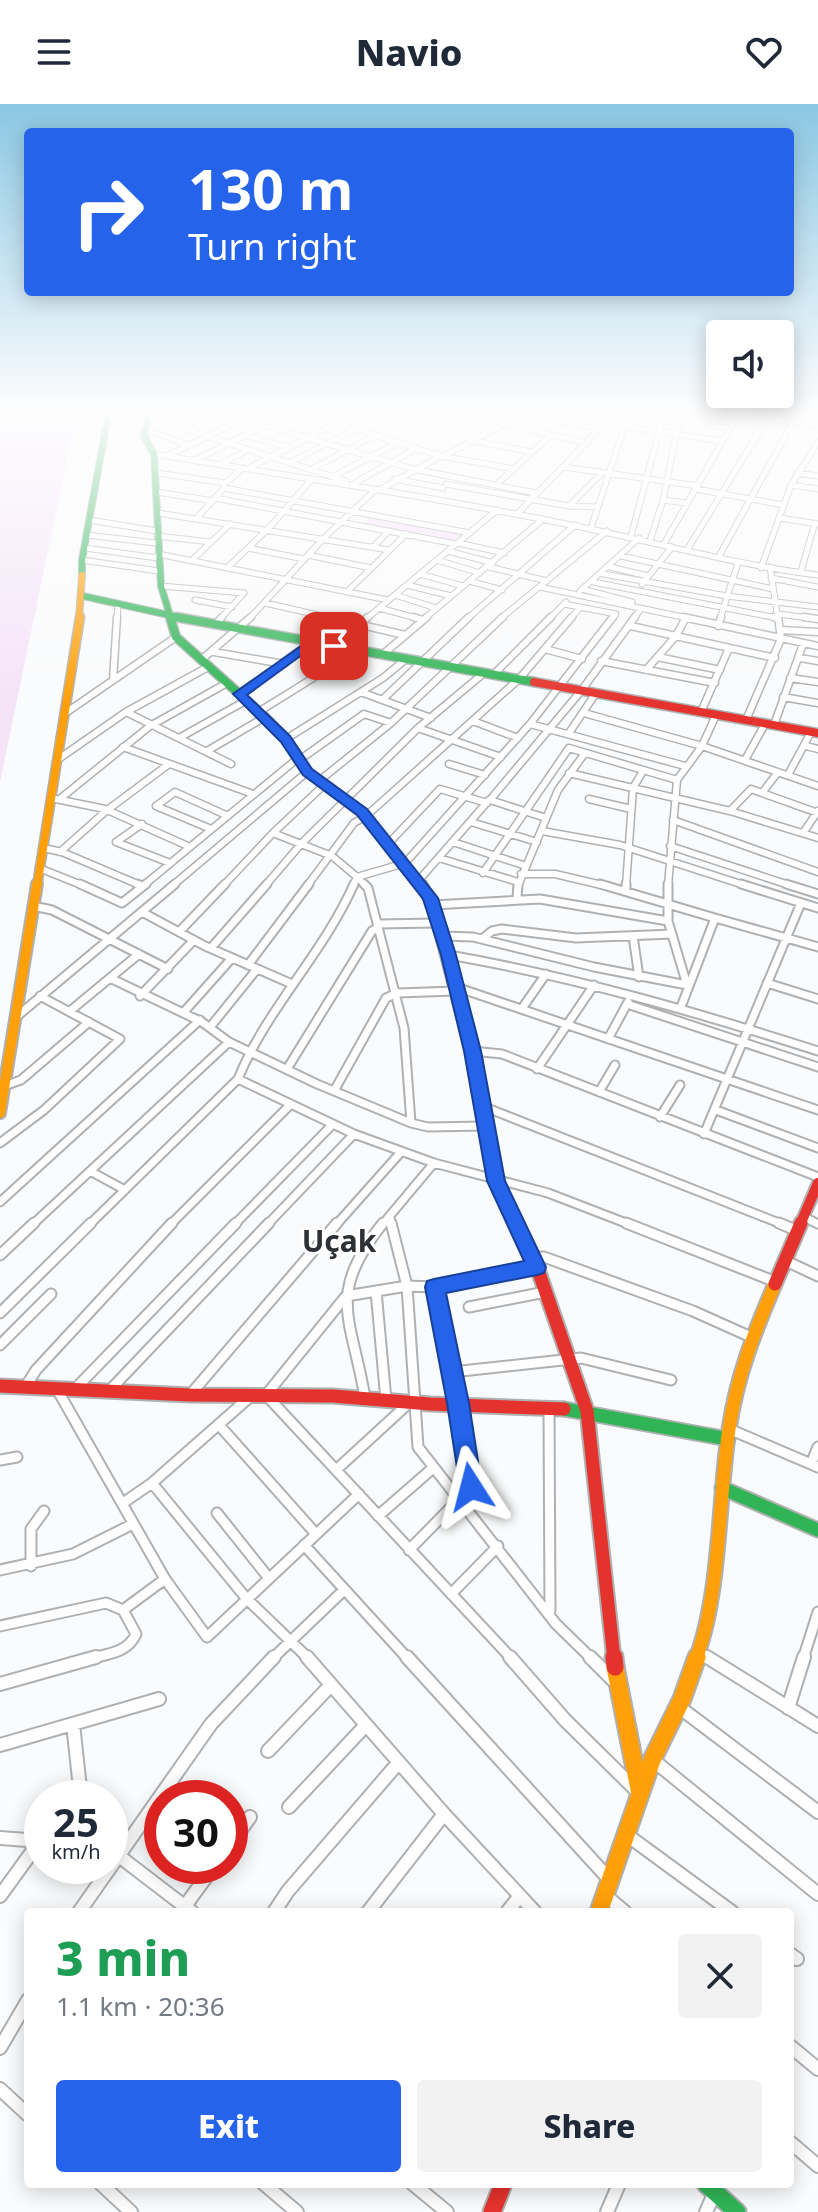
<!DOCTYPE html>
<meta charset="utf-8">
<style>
:root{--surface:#fff;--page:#f2f2f3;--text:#1f2937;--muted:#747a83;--accent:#2563eb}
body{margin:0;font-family:"Noto Sans",sans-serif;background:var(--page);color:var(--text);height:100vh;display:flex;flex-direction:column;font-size:30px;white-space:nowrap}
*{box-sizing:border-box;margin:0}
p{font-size:26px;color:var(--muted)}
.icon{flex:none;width:44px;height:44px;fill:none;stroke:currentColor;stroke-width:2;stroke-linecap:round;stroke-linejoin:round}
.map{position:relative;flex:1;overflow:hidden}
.panel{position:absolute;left:24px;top:1804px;width:770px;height:280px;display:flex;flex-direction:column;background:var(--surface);border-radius:8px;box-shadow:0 4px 20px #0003}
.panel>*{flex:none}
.hud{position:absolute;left:24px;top:24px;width:770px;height:168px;border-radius:8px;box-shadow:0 4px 20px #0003;background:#2563eb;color:#fff;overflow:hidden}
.tools{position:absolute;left:706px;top:216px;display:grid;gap:16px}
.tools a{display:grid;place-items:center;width:88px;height:88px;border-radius:8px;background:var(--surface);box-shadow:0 4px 20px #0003;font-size:40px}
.speed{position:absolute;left:24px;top:1676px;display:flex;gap:16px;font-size:40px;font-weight:700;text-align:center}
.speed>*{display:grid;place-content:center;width:104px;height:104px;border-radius:50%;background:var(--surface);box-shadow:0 4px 20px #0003;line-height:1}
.speed small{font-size:20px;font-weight:400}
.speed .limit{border:12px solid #d22;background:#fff;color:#111}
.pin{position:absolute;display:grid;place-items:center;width:68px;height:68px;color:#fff;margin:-34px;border-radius:16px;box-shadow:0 4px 12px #0006}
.me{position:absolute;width:88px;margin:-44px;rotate:351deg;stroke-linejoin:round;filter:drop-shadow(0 0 6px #0008)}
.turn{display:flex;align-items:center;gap:28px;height:168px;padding:0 32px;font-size:36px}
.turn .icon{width:104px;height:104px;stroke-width:2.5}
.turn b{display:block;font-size:56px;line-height:68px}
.round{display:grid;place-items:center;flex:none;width:84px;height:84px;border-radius:8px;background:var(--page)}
.summary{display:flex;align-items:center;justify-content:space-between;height:136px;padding:0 32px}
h1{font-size:48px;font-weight:800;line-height:60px;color:#1e9e55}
.button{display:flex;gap:16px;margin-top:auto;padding:16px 32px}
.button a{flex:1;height:92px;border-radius:8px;background:var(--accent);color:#fff;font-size:32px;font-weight:800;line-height:92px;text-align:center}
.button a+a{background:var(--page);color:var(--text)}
header{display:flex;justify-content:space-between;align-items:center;height:104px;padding:0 32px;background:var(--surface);font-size:36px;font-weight:800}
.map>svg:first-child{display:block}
.green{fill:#f5e3f8}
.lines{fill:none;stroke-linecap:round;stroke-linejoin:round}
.street-far4-casing{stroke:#aeb0b2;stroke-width:7}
.street-far3-casing{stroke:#aeb0b2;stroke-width:9}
.street-far2-casing{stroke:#aeb0b2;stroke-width:11}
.street-far1-casing{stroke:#aeb0b2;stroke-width:13}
.street-casing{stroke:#aeb0b2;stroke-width:16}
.fast-far3-casing{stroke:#aeb0b2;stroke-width:8}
.fast-far2-casing{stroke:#aeb0b2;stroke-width:11}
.fast-far1-casing{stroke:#aeb0b2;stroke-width:17}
.fast-casing{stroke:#aeb0b2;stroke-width:21}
.slow-far4-casing{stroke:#aeb0b2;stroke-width:8}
.slow-far3-casing{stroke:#aeb0b2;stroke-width:11}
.slow-far2-casing{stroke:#aeb0b2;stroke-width:14}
.slow-far1-casing{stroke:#aeb0b2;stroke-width:17}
.slow-casing{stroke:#aeb0b2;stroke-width:21}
.jam-far3-casing{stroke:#aeb0b2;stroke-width:11}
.jam-far2-casing{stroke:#aeb0b2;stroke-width:14}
.jam-far1-casing{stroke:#aeb0b2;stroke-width:17}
.jam-casing{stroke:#aeb0b2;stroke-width:21}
.street-far4{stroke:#fefeff;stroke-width:5}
.street-far3{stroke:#fefeff;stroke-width:6}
.street-far2{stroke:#fefeff;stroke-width:7}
.street-far1{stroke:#fefeff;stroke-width:9}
.street{stroke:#fefeff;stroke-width:12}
.fast-far3{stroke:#30b455;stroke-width:6}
.fast-far2{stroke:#30b455;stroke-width:8}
.fast-far1{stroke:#30b455;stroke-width:13}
.fast{stroke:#30b455;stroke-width:17}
.slow-far4{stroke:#ff9f0a;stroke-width:6}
.slow-far3{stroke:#ff9f0a;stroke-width:8}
.slow-far2{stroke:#ff9f0a;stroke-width:10}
.slow-far1{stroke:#ff9f0a;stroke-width:13}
.slow{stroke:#ff9f0a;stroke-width:17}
.jam-far3{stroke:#e5322d;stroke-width:8}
.jam-far2{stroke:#e5322d;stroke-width:10}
.jam-far1{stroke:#e5322d;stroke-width:13}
.jam{stroke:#e5322d;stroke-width:17}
.route{fill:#2563eb;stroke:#184099;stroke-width:2}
.labels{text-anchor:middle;stroke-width:6;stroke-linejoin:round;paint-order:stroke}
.district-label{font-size:30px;font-weight:bold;fill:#2d3034;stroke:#fff}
</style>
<header><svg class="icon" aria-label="menu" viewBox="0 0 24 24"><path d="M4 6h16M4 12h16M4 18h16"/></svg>Navio<svg class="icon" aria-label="heart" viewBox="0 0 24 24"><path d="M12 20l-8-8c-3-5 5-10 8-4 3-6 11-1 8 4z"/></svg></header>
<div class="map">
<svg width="818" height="2108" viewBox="0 0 818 2108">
<rect width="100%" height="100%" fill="#fafbfc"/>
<path class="green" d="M3,306h74l-77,372v-361z
M369,413l93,18 -10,8 -91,-17z"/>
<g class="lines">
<defs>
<path id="street-far4" d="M164,306l7,2
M213,306l200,59 123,24
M585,306l27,5
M700,306l118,15
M785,306l33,4
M616,308l113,16
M525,310l74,15
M148,313l198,64
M169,319l28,-13
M336,319l105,33 73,13
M604,319l117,18
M503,320l84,19
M145,325l43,16
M190,326l33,-17
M246,331l41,12
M474,337l58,11
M154,350c134,22 269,41 402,68 88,17 173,42 262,53
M169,351l74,-36
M446,351l85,-45
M195,356l69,-34
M291,358l64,-33
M221,360l27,-14
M564,363l134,19
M249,364l113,-58
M310,366l65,-35
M157,369l68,10
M797,369l21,3
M334,372l65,-34
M395,375l48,9
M353,380l64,-36
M446,380l123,22 29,1
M497,380l54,-49
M791,381l27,4
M224,384l246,45
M696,385l87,16
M379,386l62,-34
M157,388l56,9
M215,394l241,46
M663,396l24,3
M569,402l32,-32
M158,409l231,37
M517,410l101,-104
M780,414l38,6
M196,415l28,-31v-4l19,-16
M89,416l68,11
M591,424l33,-100
M86,431l70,8
M157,432l54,6
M631,432l34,-126
M650,437l13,-41 18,-90
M458,439l46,10
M664,440l73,-128
M373,443l16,-16
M85,444l73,10
M248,444l56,11
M687,446l80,-131
M448,447l45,12
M158,450l230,46
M308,451l63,13
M621,452l152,33
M718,454l75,-136
M82,456l77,11
M192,456l38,-36
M437,456l43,13
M489,463l58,14
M610,463l38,9
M770,463l8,52
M227,464l41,-39 44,-50
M761,464l30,-83 27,-43
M801,467l14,-48
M420,470l43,12
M603,470l124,22 91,11
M771,474l47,9
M469,477l33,9
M593,478l184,36
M642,480l30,-37
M407,481l44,11
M161,482l83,7
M540,483l152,32
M582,485l50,13
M580,487l59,-53
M347,488l59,-58
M395,491l41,13
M195,496l37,7
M265,499l71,16
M564,500l52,10 -4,5
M379,504l41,11
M778,510l40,5
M117,515l1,-14
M220,515l24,-26
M249,515l75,-81 51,-48
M366,515l131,-109
M424,515l119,-100
M467,515l108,-94
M500,515l107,-88
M549,515l17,-17
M570,515l11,-12
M633,515l8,-10
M720,515l18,-56"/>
<path id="street-far3" d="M327,513l78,18
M413,513l10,3
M683,513l135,29
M773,513l4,1
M804,513l14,2
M215,521l7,-8
M631,522l144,32
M718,522l3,-9
M780,526l38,2
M334,542l34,-29
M545,545l37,10
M214,548l70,12
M382,551l45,-38
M658,553l62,13
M800,554l18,3
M201,556l50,-43
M601,557l114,22
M646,566l30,-34 9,-17
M493,571l58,-58
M790,574l28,4
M113,576l4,-63
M361,588l70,26
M239,590l73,-52
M783,593l35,6
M382,596l87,-83
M260,607l98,-61
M126,608l105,52
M701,608l28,-64
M584,609l118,33 116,40
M64,610l112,-77
M746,616l35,-81 -3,-22
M473,617l45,17
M530,620l155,42
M774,621l29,-81
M418,624l83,29
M569,629l27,-40
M179,634l68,-38
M286,635l97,-61 23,-19
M806,642l12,3
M123,643l130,47
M207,647l58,-34
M57,656l69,-48 82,-45
M745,656l20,-36
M298,657l66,-47 27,9
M449,660l36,11
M569,669l161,38 88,27
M788,671l23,-43
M319,677l72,-58 112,-106
M762,689l16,-21
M51,694l54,11 85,38 -47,39
M61,694l89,-72 77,-43
M589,695l42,10
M156,702l19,-14 53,24
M156,702l55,23
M730,707l21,-22 67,24
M546,714l-56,-18 91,-109 54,-74
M673,716l145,52
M471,718l66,20
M142,720l-26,18 54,21
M542,727l78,14 127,41
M273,729l51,-48
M803,729l15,-22
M453,738l73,24
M388,740l52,-55 47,14
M670,742l122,40
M190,743l107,-88
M43,744l19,4 80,34
M60,748l46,-41 63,-47
M439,754l79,24
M39,764l45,18
M483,769l86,-125 108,32
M521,770h34l51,12
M419,776l70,-80
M172,782l135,-114
M223,782l50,-53 28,11 117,-116 66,-55
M265,782l36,-42 31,12 25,21 48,-14 125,-139 83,-107
M307,782l47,-63 12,-7 153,-137 53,-62
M353,782l4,-9 9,9
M518,782l40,-96 27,-37
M626,782l7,-98 10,-17
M668,782l9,-106 25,-34 14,-31"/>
<path id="street-far2" d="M80,780l42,19 24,-19
M137,780l6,2
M354,780c-31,70 -87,124 -116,195l116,55 80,29 114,30 83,32
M364,780l4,4 36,140 7,95
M600,780l115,34
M741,780l77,24
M786,780l32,10
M626,786v-6
M517,794l1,-14
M433,801l107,-6 128,22
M33,802l19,4 116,59
M142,808l63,34 87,38
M377,820l60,-1
M179,828l46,-48
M442,832l31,1 121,30 93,18 -19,-64v-37
M633,832l6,41
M482,835l10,-8 10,-2 74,9 96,-4
M211,844l56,-64
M449,851c126,22 247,57 369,96
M248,861l61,-81
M110,874l92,44 27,20 88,42 94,39 17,4 57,-1
M767,879l51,16
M456,883l362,123
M140,892l54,-56
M627,900l191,63
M523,903l23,-33
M681,903l34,-89 103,29
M70,907l69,-57
M183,909l49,-55
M15,914l160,-134
M211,922l46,-57
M608,935l20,-37
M472,947l30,3 316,123
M287,965l85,-138 6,-3
M537,965l57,-84
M4,982l17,-6 68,-58
M334,987l52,-93 11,-5 59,-2
M599,988l16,-27
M482,1002l302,119
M716,1006l102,38
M660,1013l20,-32
M704,1030l97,-231
M0,1039l44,-33 76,-71 -80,-43
M90,1067l35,19
M0,1098l200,-182
M804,1113l14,7
M390,1114l2,7
M32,1121l197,-183
M89,1121l149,-146
M170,1121l121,-121
M234,1121l99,-101
M267,1121l87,-91
M336,1121l65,-73
M382,1121l52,-62"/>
<path id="street-far1" d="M391,1119l16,63 11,161 138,177 36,35
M626,1119l150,59
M779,1119l19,8
M0,1151l34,-32
M532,1153h12l149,54 58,26
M786,1157l32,15
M376,1187l10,109
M469,1203l76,-15
M0,1209l91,-90
M0,1241l51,-51
M452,1268l129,-14 90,22
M24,1285l12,-19 136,-147
M74,1286l162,-167
M58,1287l107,188 42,58 152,-143
M109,1287l160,-168
M190,1291l147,-172
M365,1294c-13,-80 -40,-103 18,-175
M549,1304l1,203
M219,1321l97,109
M729,1325l89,38
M0,1356l17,-3
M811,1360l7,-17
M336,1366l73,-67
M152,1379l94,115 63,61
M123,1399l29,-20 99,-87
M217,1409l51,64
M378,1412l55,-48
M304,1441l104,114
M409,1446l62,-63 -13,-84 -24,-116
M31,1462v-37l13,-18
M0,1466l73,-16 60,-30
M451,1490l47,-48
M123,1506l42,-31
M0,1522l106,-23 17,7 13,24c-8,19 -29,20 -48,25
M699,1548l12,7
M272,1555l72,-69
M512,1555l-246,-264 80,-99 61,-10 27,1 103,-20
M803,1555l15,-47"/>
<path id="street" d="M307,1553l137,157 91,98
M407,1553l202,222
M510,1553l55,63 72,71
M590,1553l27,27
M707,1553l111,69
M0,1580l96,-27
M679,1603l139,105
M788,1604l16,-51
M73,1620l7,64 -7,10
M0,1641l159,-46
M268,1647l62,-65
M653,1656l165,134
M289,1703l76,-81
M627,1731l105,77
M0,1734l40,3
M230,1741l20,-28
M119,1752l73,56
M0,1792l42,-58
M606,1792l19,16
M185,1802l29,-40
M79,1808l132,-188 63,-67
M274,1808l14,-21 111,-129
M368,1808l76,-98
M507,1808l12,-15
M790,1850l7,5
M790,1942l28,23
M0,1944l28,-48
M0,1985l28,26
M790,2038l28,24
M101,2080l30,28
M264,2080l33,28
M413,2080l34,28
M607,2108l12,-28
M706,2108l9,-20"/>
<path id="fast-far3" d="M150,306l-6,26 10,18 7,132 10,33
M82,471v-15l27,-150
M83,492l104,23"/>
<path id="fast-far2" d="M170,513l6,20 89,80 21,22 21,33 22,16
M176,513l358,65"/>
<path id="fast-far1" d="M564,1305l164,30
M722,1384l96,42"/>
<path id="fast" d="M706,2080l31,28"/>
<path id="slow-far4" d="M79,515l3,-44"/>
<path id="slow-far3" d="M329,684l37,28 56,70
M37,782l43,-269"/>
<path id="slow-far2" d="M421,780l12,21 41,158
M0,1009l37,-229"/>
<path id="slow-far1" d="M696,1555c25,-67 22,-158 33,-230 8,-53 25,-96 46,-145"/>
<path id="slow" d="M615,1563l25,127
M599,1808l53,-152 30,-61 15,-42"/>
<path id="jam-far3" d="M534,578l284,51"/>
<path id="jam-far2" d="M474,959l22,118 21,44
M800,1121l18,-42"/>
<path id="jam-far1" d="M516,1119l21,44 50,144 27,248
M775,1180l26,-61
M0,1282l190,9 143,1 97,8 134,5"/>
<path id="jam" d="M614,1553l1,10
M492,2108l11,-28"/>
</defs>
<use href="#street-far4" class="street-far4-casing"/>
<use href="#street-far3" class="street-far3-casing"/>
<use href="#street-far2" class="street-far2-casing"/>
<use href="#street-far1" class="street-far1-casing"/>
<use href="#street" class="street-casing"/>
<use href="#fast-far3" class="fast-far3-casing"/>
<use href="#fast-far2" class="fast-far2-casing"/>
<use href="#fast-far1" class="fast-far1-casing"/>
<use href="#fast" class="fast-casing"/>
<use href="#slow-far4" class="slow-far4-casing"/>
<use href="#slow-far3" class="slow-far3-casing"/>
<use href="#slow-far2" class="slow-far2-casing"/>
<use href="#slow-far1" class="slow-far1-casing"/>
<use href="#slow" class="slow-casing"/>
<use href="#jam-far3" class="jam-far3-casing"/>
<use href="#jam-far2" class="jam-far2-casing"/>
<use href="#jam-far1" class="jam-far1-casing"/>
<use href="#jam" class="jam-casing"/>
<use href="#street-far4" class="street-far4"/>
<use href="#street-far3" class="street-far3"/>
<use href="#street-far2" class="street-far2"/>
<use href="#street-far1" class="street-far1"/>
<use href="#street" class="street"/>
<use href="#fast-far3" class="fast-far3"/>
<use href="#fast-far2" class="fast-far2"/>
<use href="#fast-far1" class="fast-far1"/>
<use href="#fast" class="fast"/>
<use href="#slow-far4" class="slow-far4"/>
<use href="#slow-far3" class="slow-far3"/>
<use href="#slow-far2" class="slow-far2"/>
<use href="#slow-far1" class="slow-far1"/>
<use href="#slow" class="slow"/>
<use href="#jam-far3" class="jam-far3"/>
<use href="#jam-far2" class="jam-far2"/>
<use href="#jam-far1" class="jam-far1"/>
<use href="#jam" class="jam"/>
</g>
<linearGradient id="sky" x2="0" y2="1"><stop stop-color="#8bc7e3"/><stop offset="0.51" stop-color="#fdfdfe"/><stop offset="1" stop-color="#fdfdfe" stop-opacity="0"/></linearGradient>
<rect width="818" height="601" fill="url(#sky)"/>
<path class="route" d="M312,534l28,8 -6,3 -20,-3 -67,49 43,41 22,33 55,40 71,89 18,57 25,96 24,130 41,86 -2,6 -7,2 -91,18 23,110 13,84 -3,8 -8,3 -8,-3 -3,-8 -13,-84 -22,-116 2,-6 7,-2 90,-18 -37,-80 -23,-130 -23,-96 -18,-56 -66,-84 -54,-40 -22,-33 -48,-48z"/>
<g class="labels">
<g class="district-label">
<text x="339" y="1148">Uçak</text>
</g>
</g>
</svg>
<div class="tools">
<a><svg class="icon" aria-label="sound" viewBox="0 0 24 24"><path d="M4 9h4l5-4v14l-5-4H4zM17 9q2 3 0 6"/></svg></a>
</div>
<div class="speed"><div>25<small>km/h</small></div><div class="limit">30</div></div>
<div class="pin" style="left:334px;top:542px;background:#d93025"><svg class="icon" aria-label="arrive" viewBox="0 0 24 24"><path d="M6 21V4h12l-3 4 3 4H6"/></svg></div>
<svg class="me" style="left:471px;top:1383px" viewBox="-20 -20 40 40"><path d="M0-17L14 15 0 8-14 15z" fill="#2563eb" stroke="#fff" stroke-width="4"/></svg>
<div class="hud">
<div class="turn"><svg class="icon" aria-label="right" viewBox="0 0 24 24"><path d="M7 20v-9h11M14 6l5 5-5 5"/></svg><div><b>130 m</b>Turn right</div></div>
</div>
<section class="panel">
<div class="summary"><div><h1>3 min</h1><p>1.1 km · 20:36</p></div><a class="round"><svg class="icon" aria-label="close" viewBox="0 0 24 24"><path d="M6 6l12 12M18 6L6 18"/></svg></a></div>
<div class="button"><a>Exit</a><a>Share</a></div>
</section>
</div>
